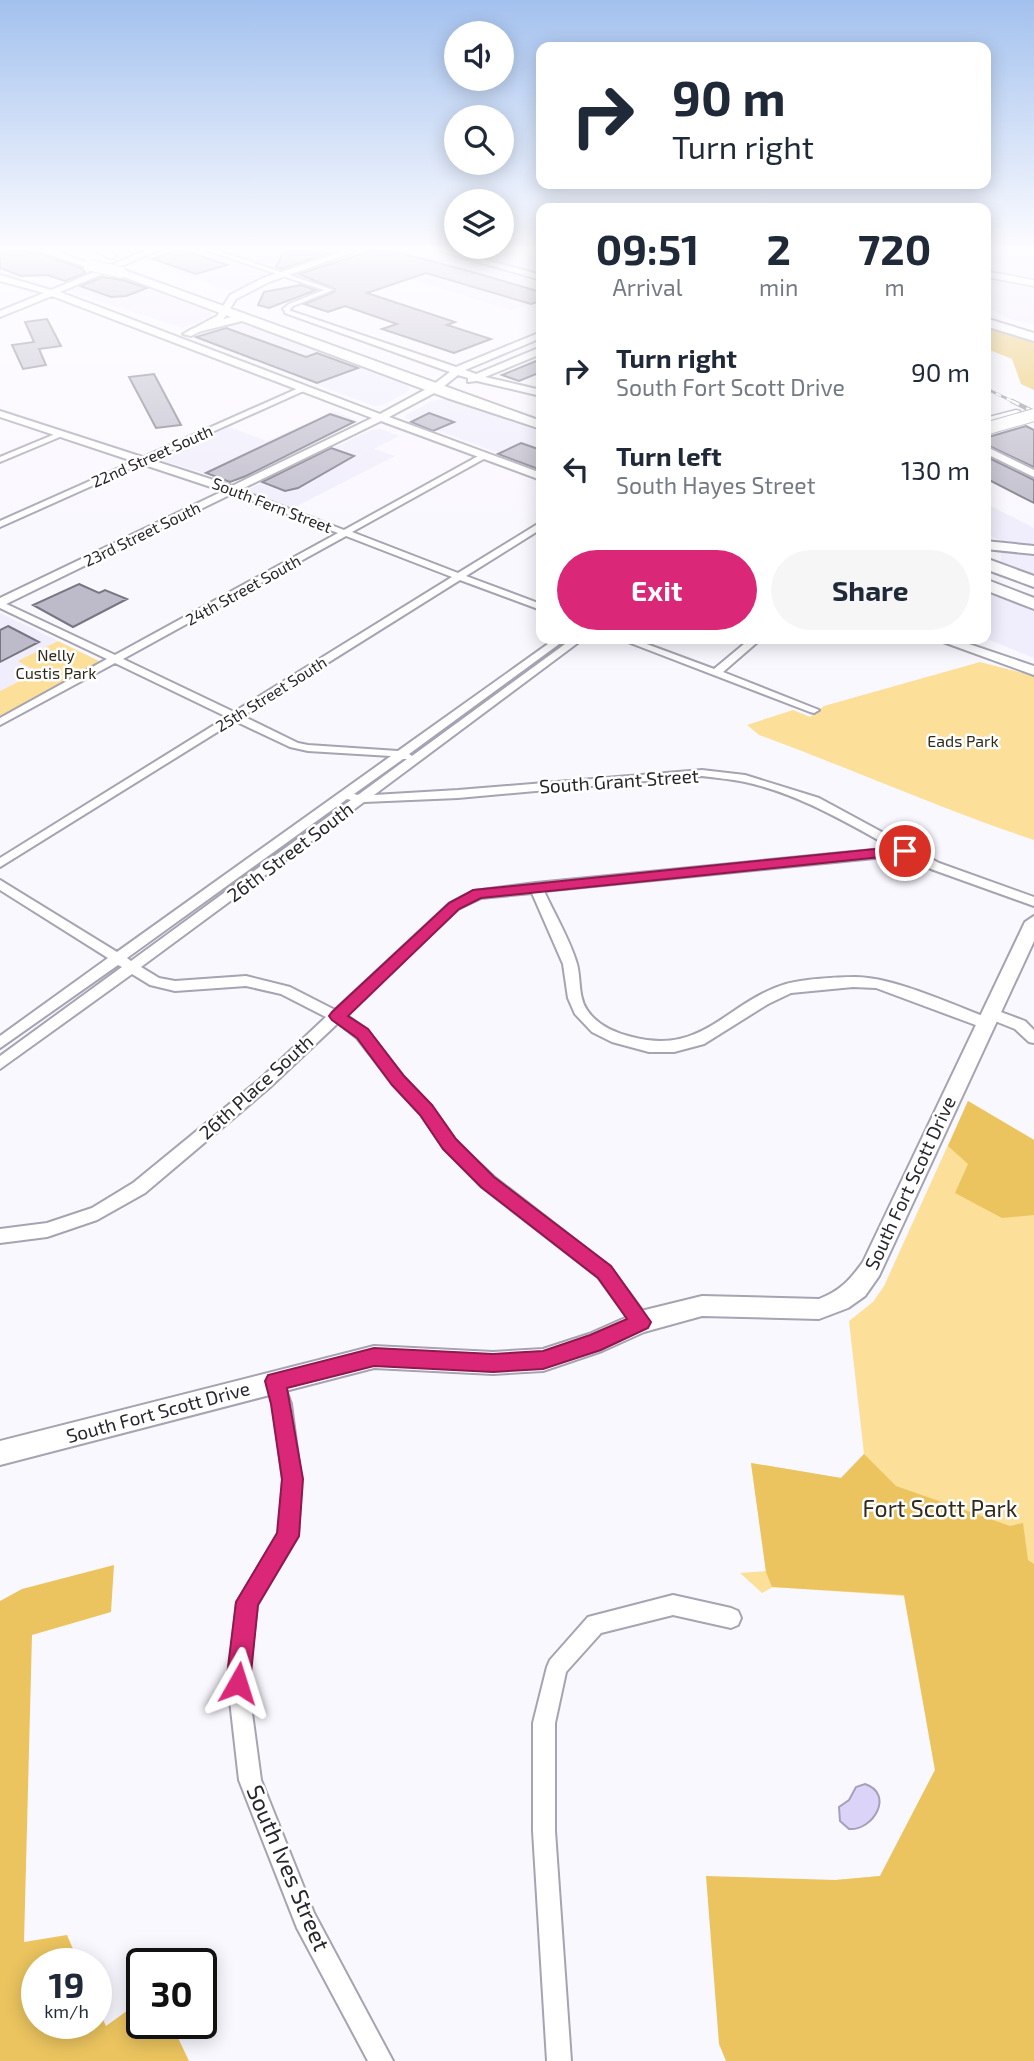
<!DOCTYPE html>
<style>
:root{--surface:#fff;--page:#f6f6f7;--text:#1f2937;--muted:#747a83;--accent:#db2777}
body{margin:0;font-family:"Exo 2",sans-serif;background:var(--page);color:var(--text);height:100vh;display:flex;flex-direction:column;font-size:26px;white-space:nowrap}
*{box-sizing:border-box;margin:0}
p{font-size:23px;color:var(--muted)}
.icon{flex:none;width:38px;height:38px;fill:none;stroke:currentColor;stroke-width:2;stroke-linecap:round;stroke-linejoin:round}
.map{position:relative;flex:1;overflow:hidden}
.panel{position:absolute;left:536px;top:203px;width:455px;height:441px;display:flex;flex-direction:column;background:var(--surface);border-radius:14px;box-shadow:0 4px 18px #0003}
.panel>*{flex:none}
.banner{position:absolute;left:536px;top:42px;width:455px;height:147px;border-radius:14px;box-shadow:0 4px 18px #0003;background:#fff;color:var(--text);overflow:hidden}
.fabs{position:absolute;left:444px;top:21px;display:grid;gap:14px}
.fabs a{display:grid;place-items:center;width:70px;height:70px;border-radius:50%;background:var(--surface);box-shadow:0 4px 18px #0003;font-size:35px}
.speed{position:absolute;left:21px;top:1948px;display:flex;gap:14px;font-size:35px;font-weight:700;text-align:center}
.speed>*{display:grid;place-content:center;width:91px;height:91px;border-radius:50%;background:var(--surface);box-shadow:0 4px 18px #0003;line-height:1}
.speed small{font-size:18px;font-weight:400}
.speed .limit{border:4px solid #111;border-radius:10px;background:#fff;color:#111}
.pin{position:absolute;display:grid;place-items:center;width:60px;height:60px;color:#fff;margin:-30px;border:4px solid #fff;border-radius:50%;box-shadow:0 2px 7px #0007}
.me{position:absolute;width:77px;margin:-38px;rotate:6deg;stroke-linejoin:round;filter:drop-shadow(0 0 5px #0008)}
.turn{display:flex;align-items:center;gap:24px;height:147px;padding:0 21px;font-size:32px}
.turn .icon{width:91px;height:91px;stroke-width:2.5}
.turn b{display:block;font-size:49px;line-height:60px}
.eta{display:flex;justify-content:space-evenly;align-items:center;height:119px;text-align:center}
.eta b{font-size:42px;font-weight:700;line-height:49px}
.action{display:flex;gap:14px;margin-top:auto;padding:14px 21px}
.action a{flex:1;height:80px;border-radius:42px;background:var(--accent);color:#fff;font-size:28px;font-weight:700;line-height:80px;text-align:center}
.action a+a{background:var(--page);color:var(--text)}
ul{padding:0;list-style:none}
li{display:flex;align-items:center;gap:21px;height:98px;padding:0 21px}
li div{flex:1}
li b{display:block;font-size:26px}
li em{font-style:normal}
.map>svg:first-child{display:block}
.built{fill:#f0edfc}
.green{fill:#fcdf98}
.forest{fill:#ebc45f}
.water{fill:#dcd4f8;stroke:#a6a0bb;stroke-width:2}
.building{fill:#bdbac9;stroke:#797684;stroke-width:2}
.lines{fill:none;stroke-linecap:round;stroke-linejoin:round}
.minor-casing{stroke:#a6a3b2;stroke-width:4}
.tertiary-casing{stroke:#a6a3b2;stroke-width:4}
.secondary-casing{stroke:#a6a3b2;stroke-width:3}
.trunk-casing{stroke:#a6a3b2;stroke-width:4}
.motorway-casing{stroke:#a6a3b2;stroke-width:4}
.minor{fill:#fff;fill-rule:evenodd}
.tertiary{fill:#fff;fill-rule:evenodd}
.secondary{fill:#fff;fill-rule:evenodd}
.trunk{fill:#fff;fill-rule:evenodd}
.motorway{fill:#fff;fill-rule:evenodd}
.rail-far1-casing{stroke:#908f95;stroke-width:2.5}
.rail-casing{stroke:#908f95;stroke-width:4.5}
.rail-far1{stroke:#fff;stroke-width:2;stroke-dasharray:6;stroke-linecap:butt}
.rail{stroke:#fff;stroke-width:2.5;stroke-dasharray:8;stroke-linecap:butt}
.secondary-bridge-casing{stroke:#a6a3b2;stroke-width:14;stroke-linecap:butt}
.trunk-bridge-casing{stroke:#a6a3b2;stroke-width:13;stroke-linecap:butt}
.secondary-bridge{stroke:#fff;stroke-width:12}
.trunk-bridge{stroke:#fff;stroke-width:11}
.route{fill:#db2777;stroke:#8e194d;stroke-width:2}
.labels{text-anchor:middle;stroke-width:5;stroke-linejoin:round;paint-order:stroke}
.far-street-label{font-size:16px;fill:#27262c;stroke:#fff}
.far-park-label{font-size:16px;fill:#312a18;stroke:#fff}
.street-label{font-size:19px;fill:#27262c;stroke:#fff}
.near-park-label{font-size:23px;fill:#312a18;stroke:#fff}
.near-street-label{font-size:23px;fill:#27262c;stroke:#fff}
</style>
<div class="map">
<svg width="1034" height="2061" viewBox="0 0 1034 2061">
<rect width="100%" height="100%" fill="#faf8ff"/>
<path class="built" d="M163,251h181l-59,19 -59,-18 -12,3 54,18 -1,4 -30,15 -17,-4 -76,-29z
M394,251h35l112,32v18l-30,9 -123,-38z
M459,251h82v22l-7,-1z
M985,251h49v73l-25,-5 -24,-13z
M113,275l47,13 54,23 -3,6 -28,11 -115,-37z
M241,321l164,62 5,7 -27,15 -9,1 -179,-68z
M444,399l97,33v37l-136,-51 1,-3 26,-14z
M335,411l23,10 -125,61 -76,-23 72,-32 38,14z
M381,429l18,7 -25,13 21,7 -104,53 -44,-19 124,-60z
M985,503l49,25v46l-33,-11v-23l-16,-5z
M985,591l49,18v49l-49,-20z
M0,613l58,28 -39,20 19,10 -38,20z"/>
<path class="green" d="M58,641l43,21 -101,55v-26l37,-19 -19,-11z
M980,662l54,14v164c-93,-31 -182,-71 -275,-105l-12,-10 46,-15 17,7 14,-11z
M968,1101l66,39v761l-198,-21 44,-4 55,-106 -31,-174 -131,-9 -11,6 -22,-20 26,-2 -15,-108 90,15 23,-24 -15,-133 24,-19 11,-16z"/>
<path class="forest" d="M985,328l49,13v49l-13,-6 -9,-25 -27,-11z
M968,1101l66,39v75l-32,3 -47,-25 13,-29 -20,-18z
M864,1454l32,32 114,40 13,-3 5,37 6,4v497h-308l-7,-17 -13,-168 130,4 44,-4 55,-106 -31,-175 -132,-8 -6,-15 -15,-109 90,15z
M114,1565l-3,47 -79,23 -8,307 43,-7 12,28 -42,1v59h59v-18l10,21 36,-26v23h29l18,38h-189v-460l22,-12z"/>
<path class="water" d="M865,1784c30,10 8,47 -16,45l-9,-8 -1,-14 10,-7 7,-13z"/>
<path class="building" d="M0,251h24l20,4 37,13 5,5 -21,8 -18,-6 -26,1 -21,-8z
M175,251h10l42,14 -31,9 -43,-15z
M289,251h34l6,2 -47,16 -6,-2 7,-14z
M370,251h22l73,19 76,22v9l-10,3 -105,-31 -59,20 88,29 -8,3 44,14 -37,14 -72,-24 15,-5 -52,-18 -17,6 -24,-8 30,-12 1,-3 -36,-15z
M103,277l20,3 24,8 -21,8 -15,1 -31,-11z
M301,285l15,5 -47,18 -11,-3 6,-13z
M47,319l14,27 -22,3 7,16 -23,4 -11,-24 22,-3 -9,-20z
M226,328l80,29 11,-4 41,15 -41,15 -121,-46z
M541,359v13l-22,9 -17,-6z
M154,374l27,51 -25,3 -27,-51z
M429,413l25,9 -21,9 -22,-9z
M330,414l24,8 -108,54 -16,6 -24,-9z
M1026,426l8,4v37l-49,-23v-6z
M521,443l20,7v20l-43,-16z
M331,448l23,8 -56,32 -13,3 -23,-9z
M985,456l49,24v23l-49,-25z
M79,584l20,9 6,-3 22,9 -54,28 -40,-22z
M8,626l31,16 -39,20v-32z"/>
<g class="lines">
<defs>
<path id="minor" d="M209,251h10l114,39 -40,16 -3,3v3h-4l-3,-3 6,-5 35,-14z
M301,387l7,2 -308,138v-6z
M60,432l7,2 -67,28v-5z
M482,454l7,2 -137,76 106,41 83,-51v7l-75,47 75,28v6l-81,-30 -217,136 55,27 10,2 90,6 157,-112h11l-157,115 3,2 160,-117h11l-209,156 84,-5 244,-20 43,5 74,23 120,65 95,34v9l-103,-37 -26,-14 -361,36c11,24 26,49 33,73 4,15 1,33 10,46 10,15 28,23 45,27 72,19 94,-35 154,-53 18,-5 50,-7 69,-7 39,0 98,28 136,42l2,4 -2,4h-10l-105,-39 -23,-1 -62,6 -23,11 -64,40 -30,8h-25l-37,-10 -20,-10 -17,-18 -7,-16 -5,-34 -31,-71 -51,5 -23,11 -112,106 21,15 36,46 28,30 23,34 40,37 116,90 37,50 3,5 -3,5 -6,3 -6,-3 -37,-50 -116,-90 -38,-39 -23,-34 -28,-30 -36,-46 -19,-15 -69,65 -124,105 -48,27 -50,17 -47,6v-14l47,-6 45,-15 41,-25 126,-103 67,-63 -45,-23 -35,-8 -71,5 -25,-6 -18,-11 -132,95v-13l122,-89 -4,-2 -118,83v-12l108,-78 -108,-68v-10l117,72 274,-196 -83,-5 -18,-4 -55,-26 -235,146v-9l227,-141 -112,-54 -115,62v-7l107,-59 -107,-51v-7l115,54 223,-122 -109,-41v-4h6l109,42zM346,536l106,41 -218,135 -111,-53zM403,759h4l-49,36 -4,-1zM702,776c14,2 29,3 43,6 54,12 100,40 148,66l-357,35 -62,8 -24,12 -115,107 -45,-23 -44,-11 -71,5 -16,-3 -18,-11 223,-165 94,-4zM347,799l4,1 -220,161 -4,-3z
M620,639h13l81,30 36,-30h11l-38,33 96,38 -5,3 -4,-1z
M990,1008l35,13 9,9v13l-5,-1 -14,-13 -30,-12 -2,-4 2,-4z
M275,1374l6,2 10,28 10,76 -3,56 -41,69 -9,78 13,97 53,133 79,148h-25l-71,-133 -58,-148 -11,-97 9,-81 42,-69 4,-53 -10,-76 -7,-22 3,-6z
M673,1595l58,13 7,3 3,7 -3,7 -7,3 -58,-13 -72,18 -35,39 -11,51v108l16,230h-24l-14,-230v-108l14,-56 3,-7 38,-43z"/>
<path id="tertiary" d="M145,251h12l-97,41 320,122 50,-27 20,-15 -165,-59v-4l171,58 85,-35v6l-76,32 11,4 65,-27v7l-56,23 56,13v6l-64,-15 -9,1v-4l-10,-3 -20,16 -49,26 152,56v7l-160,-59 -381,186v-9l223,-107 -223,-74v-6l232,75 140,-68 -320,-122 -52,21v-6l44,-18 -44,-12v-6l51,15z
M343,251h13l-87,31 -33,17 -13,21 -32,16 -8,-2 34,-18 13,-21 33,-17z
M440,251h14l87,24v5z
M985,446l49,24v7l-49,-24z
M985,541l49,5v8l-49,-5z
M935,639h19l80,27v9z
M1034,916v25l-155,335 -14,20 -17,12 -29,11 -117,-3 -58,16 -42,19 -59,20 -50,3 -119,-6 -374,97v-24l374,-95 119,6 50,-3 46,-15 52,-23 61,-15 117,3c21,-8 31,-19 44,-37l162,-340z"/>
<path id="secondary" d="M985,271l49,9v6l-49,-9z
M1016,410l4,1v4l-35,10v-7z"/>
<path id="trunk" d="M39,251h17l38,14 -5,3z
M96,251h14l6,5 -5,3z
M116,270h8l417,151v8l-94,-31 -205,-77 -52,13v-4l41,-13 -115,-43z
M985,558l49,18v11l-49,-18z
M985,579l49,19v11l-49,-19z"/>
<path id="motorway" d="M985,318l49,15v8l-49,-15z"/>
</defs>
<use href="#minor" class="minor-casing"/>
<use href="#tertiary" class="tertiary-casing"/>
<use href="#secondary" class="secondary-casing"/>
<use href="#trunk" class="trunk-casing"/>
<use href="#motorway" class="motorway-casing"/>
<use href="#minor" class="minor"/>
<use href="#tertiary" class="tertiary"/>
<use href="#secondary" class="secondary"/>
<use href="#trunk" class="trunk"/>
<use href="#motorway" class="motorway"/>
<defs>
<path id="rail-far1" d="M985,388l31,15"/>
<path id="rail" d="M1012,401l22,11"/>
</defs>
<use href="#rail-far1" class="rail-far1-casing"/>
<use href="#rail" class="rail-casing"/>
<use href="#rail-far1" class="rail-far1"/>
<use href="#rail" class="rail"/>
<defs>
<path id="secondary-bridge" d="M985,429l49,-14"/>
<path id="trunk-bridge" d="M89,265l31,7"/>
</defs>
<use href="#secondary-bridge" class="secondary-bridge-casing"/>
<use href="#trunk-bridge" class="trunk-bridge-casing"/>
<use href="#secondary-bridge" class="secondary-bridge"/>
<use href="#trunk-bridge" class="trunk-bridge"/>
</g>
<linearGradient id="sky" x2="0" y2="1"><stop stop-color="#a3c1ee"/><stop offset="0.46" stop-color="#fdfcff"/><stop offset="1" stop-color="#fdfcff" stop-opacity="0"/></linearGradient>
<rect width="1034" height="540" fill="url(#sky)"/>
<path class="route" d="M905,846l7,5 -2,3 -429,44 -22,11 -111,107 20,13 36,47 28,29 24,34 38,38 117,89 40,56 -3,6 -47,22 -58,19 -50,3 -119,-6 -87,22 16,91 -4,57 -41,69 -8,78 -3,9 -9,3 -8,-3 -4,-9 10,-81 41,-69 5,-54 -11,-75 -6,-23 3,-6 106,-27 119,6 50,-3 47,-16 37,-16 -29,-41 -117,-91 -38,-38 -23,-34 -28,-30 -35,-47 -25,-18 -3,-4 3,-4 117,-109 24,-13z"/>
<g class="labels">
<g class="far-street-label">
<text transform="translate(152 456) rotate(-24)" y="6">22nd Street South</text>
<text transform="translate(272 505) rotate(21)" y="6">South Fern Street</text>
<text transform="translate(142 534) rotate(-26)" y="6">23rd Street South</text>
<text transform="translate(243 590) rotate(-29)" y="6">24th Street South</text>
<text transform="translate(271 694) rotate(-32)" y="6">25th Street South</text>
</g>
<g class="far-park-label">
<text x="56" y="661">Nelly<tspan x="56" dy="18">Custis Park</tspan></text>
<text x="963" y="747">Eads Park</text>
</g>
<g class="street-label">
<text transform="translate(619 781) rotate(-4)" y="7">South Grant Street</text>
<text transform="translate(290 852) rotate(-37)" y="7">26th Street South</text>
<text transform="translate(256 1087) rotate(-42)" y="7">26th Place South</text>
<text transform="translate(910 1183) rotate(-65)" y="7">South Fort Scott Drive</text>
<text transform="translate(158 1412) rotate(-15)" y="7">South Fort Scott Drive</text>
</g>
<g class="near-park-label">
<text x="940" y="1517">Fort Scott Park</text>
</g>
<g class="near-street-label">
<text transform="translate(288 1868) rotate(67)" y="8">South Ives Street</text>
</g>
</g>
</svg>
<div class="fabs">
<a><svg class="icon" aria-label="sound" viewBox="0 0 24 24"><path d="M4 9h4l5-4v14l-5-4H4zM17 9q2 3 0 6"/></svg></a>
<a><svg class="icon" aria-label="search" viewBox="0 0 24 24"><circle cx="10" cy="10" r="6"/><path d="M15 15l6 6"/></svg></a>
<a><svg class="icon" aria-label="layers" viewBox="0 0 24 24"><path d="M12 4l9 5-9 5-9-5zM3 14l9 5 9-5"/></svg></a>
</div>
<div class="speed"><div>19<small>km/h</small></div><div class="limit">30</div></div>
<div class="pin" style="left:905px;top:851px;background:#d93025"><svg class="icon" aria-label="arrive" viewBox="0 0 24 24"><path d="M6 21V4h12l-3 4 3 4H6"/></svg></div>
<svg class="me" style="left:238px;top:1683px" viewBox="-20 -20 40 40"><path d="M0-17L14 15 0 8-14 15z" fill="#db2777" stroke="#fff" stroke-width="4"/></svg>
<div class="banner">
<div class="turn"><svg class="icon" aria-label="right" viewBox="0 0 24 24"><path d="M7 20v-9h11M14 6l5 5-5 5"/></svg><div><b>90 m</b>Turn right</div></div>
</div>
<section class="panel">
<div class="eta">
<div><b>09:51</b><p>Arrival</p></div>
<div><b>2</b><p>min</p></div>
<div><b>720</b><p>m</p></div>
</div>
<ul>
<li><svg class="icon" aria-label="right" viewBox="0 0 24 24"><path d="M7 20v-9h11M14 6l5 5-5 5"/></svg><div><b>Turn right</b><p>South Fort Scott Drive</p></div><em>90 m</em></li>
<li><svg class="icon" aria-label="left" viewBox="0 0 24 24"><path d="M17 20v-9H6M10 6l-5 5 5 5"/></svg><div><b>Turn left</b><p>South Hayes Street</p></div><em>130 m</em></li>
</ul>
<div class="action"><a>Exit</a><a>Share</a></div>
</section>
</div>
